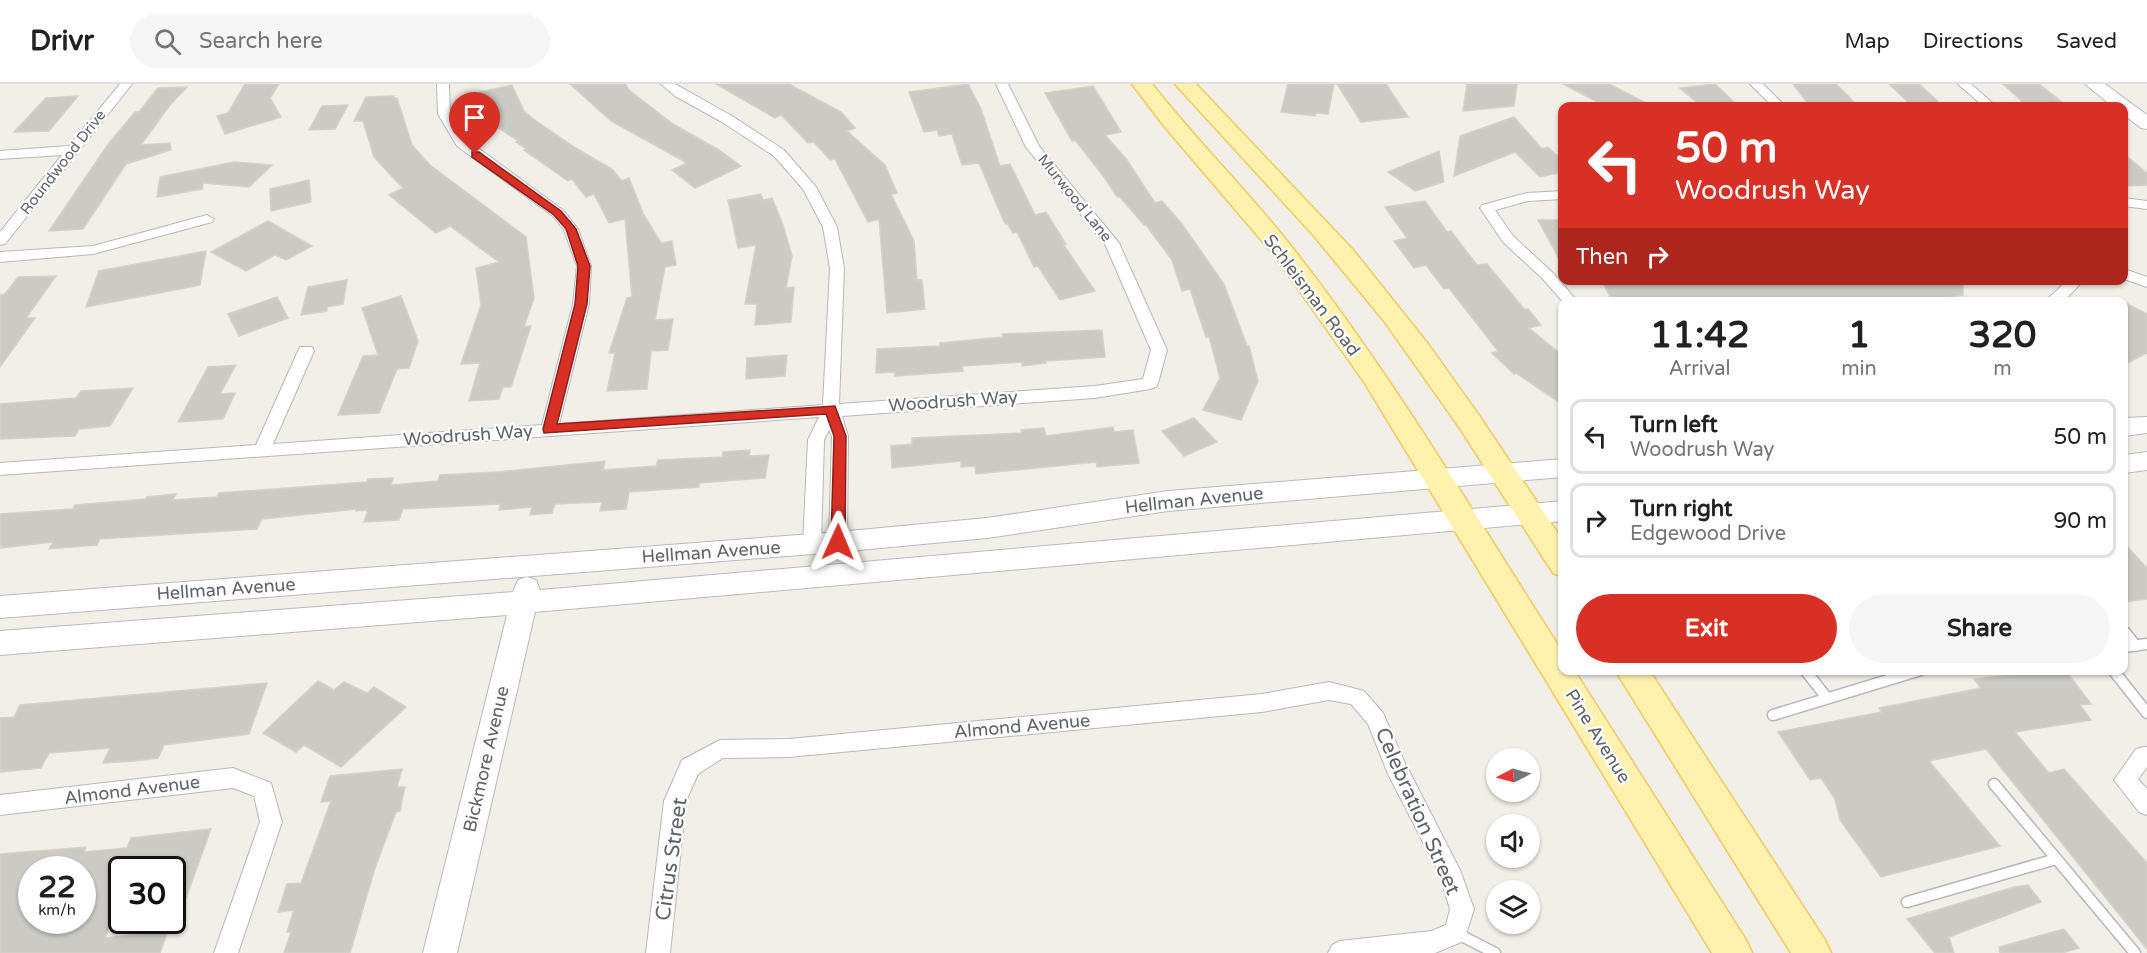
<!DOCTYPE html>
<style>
:root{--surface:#fff;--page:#f6f6f6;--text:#202124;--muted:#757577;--line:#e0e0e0;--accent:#d93025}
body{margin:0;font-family:"Varela Round",sans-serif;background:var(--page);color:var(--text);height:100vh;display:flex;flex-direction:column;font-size:22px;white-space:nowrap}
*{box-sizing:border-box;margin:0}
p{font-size:20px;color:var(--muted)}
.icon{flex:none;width:33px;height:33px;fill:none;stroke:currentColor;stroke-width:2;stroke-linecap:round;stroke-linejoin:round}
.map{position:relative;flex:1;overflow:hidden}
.details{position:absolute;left:1558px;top:213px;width:570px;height:378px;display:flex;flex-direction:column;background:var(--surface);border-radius:12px;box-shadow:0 2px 4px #0004}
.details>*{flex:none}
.guide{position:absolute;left:1558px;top:18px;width:570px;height:183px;border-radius:12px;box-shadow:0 2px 4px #0004;background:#d93025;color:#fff;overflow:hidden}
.needle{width:39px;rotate:264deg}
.controls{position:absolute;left:1486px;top:664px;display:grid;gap:12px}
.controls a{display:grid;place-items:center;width:54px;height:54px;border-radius:50%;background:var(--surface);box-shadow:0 2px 4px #0004;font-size:30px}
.speed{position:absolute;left:18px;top:772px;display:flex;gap:12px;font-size:30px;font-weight:700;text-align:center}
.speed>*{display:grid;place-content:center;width:78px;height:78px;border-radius:50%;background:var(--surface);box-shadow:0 2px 4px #0004;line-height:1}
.speed small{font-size:15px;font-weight:400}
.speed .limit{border:3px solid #111;border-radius:9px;background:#fff;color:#111}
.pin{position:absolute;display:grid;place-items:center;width:51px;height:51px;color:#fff;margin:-62px -26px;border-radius:50% 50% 50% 0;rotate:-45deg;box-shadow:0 0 6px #0007}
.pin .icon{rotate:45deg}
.me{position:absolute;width:66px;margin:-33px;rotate:1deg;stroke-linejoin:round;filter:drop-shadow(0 0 4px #0008)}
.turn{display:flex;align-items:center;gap:21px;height:126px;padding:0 18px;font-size:27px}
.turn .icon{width:78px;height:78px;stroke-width:2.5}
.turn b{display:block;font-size:42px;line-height:51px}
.then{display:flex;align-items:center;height:57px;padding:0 18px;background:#0003;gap:12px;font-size:22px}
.eta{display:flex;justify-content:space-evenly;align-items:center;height:102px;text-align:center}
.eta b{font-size:36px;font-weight:700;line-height:42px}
.cta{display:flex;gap:12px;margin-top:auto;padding:12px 18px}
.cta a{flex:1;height:69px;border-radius:36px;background:var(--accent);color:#fff;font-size:24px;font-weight:700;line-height:69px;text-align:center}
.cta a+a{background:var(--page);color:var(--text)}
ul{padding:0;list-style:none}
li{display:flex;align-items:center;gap:18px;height:75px;margin:0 12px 9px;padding:0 6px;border:3px solid var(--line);border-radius:12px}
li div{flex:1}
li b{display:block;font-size:22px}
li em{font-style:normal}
header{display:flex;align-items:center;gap:36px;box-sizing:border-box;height:84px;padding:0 30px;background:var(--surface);border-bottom:2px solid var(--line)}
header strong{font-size:28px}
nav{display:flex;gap:33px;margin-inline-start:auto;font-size:21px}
.search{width:420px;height:54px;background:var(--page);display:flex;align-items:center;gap:15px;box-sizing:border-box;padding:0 21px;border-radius:33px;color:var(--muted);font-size:22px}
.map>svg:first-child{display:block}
.building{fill:#cccac5;stroke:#d6d1c6;stroke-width:1.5;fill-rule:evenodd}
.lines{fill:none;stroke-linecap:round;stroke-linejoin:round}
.lane-casing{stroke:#b5b8bc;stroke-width:13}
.street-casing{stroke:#b5b8bc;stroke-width:2}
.secondary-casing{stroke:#b6babf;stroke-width:2}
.primary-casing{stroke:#f2c960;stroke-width:3}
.lane{stroke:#fff;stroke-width:10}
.street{fill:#fff;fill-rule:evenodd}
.secondary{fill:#fff;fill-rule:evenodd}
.primary{fill:#fff2af;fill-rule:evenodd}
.route{fill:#d93025;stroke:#8d1f18;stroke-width:1.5}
.labels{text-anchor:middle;stroke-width:4.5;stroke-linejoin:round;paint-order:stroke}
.far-street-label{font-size:15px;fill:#5f6368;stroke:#fff}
.street-label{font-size:18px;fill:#5f6368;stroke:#fff}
.near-street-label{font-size:21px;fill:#5f6368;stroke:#fff}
</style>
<header>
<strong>Drivr</strong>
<div class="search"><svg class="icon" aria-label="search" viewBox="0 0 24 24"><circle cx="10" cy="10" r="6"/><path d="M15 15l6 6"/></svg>Search here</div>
<nav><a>Map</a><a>Directions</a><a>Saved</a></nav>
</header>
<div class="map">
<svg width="2147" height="869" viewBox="0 0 2147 869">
<rect width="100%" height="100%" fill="#f1efe8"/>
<path class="building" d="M245,0h34l-9,14 11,19 -56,17 -8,-18 11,-3z
M570,0h55l4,6 44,34 46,26 22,16 -46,22 -23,-18 15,-7 -76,-42z
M716,0h73l52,28 14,16 -8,3 38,34 12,28 -6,1 23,47 3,39h5l3,29 -38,4 -8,-94 -11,3 -33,-63 -5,1 -16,-18 -6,1 -27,-28 -6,3z
M968,0l13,25 19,57 10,-2 25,51 11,-3 20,32h-3l32,47 -35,9 -22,-34 -4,1 -17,-35 -4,1 -6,-10 -2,1 -26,-61 -17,2 -10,-31 -13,2 -2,-6 -13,2 -15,-40z
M1288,0h46l-6,30 -12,-1 -1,3 -34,-4z
M1337,0h49l22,33 -47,5z
M1467,0h50l-3,22 -51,5z
M1563,0h46l43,22h-47z
M1715,0l21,20 -35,2 -21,-18z
M1793,0h43l22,22 -49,-1z
M1889,0h30l24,22h-31z
M2003,0h36l28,22h-40z
M512,1l12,26 8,7 42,29 38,22 10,12 7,-3 14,35 -1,3 2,-1 17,28 11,-2 4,24 -11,2 -10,53 18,-1 -5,31 -17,1 -4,38 -40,2 8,-38h-6l18,-55 5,-1 -7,-78 -16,4 -15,-29 -8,3 -14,-18 -4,2 -44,-31 2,-1 -10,-7 2,-1 -25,-17 -13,-32z
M1093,2l28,46 -16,3 22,25 28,43 7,-2 20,23 42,60 23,62h2l9,35 -17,39 -38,-10 17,-32 -11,-42 -3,1 -16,-48 -8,2 -10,-31 -26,-35h-2l-24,-28h-3l-13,-20 -29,-37 -3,1 -27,-48z
M187,3l-17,18 -29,40 29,-2 1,7 -45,14 -43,65 -34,2 60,-88 26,-31h4l19,-24z
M78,12l-29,35 -35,1 32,-34z
M394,12l-2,2h5l15,47 18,20 96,72 8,61 -10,29 7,-1 -20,61h-8l-4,12 -30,2 11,-38 -19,1 20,-59 -5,-37 23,-6 -49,-36 -14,7 -47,-38 14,-7 -29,-31 -11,-36h-9l12,-24z
M348,21l-13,24 -26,1 13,-24z
M1514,33l28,32 6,-2 15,14v11l-23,5 -25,-25 -61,24 6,-40z
M1439,67l5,31 -29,9 -27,-19z
M2124,70l23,19v12l-23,1z
M234,78l38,3 -23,22 -46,-4 -1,6 -45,8 3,-20z
M309,96l2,22 -40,9 -1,-22z
M761,110l2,6 9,-2 11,27 9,31 -6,32 8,-1 -3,35 -36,3 2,-21h-12l11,-59 -18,3 -10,-48z
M1425,117l22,31 4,-1 26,34 10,-1 38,46 3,-1 13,16 -12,3 34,28v49l-47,-32 -2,1 -22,-21 6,-2 -49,-63 -5,1 -18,-24 -12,3 -20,-27 13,-3 -22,-31z
M1538,136h21l4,6v40z
M268,137l44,25 -26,14 -11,-5 -29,16 -35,-19z
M206,167l-6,34 -114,22 13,-36z
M56,192l-30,42h9l-35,49v-72l5,-1 13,-17z
M347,196l-4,24 -16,3v4l-26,4 7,-28z
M1614,196h33l1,3 38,-3h277v15l-39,6 -3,-3 -52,4h-256l-10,-19 13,1z
M401,212l17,45 -9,27 -12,1 -18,44 -41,2 25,-59 15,-1 -16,-47z
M277,213l11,21 -49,18 -11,-22z
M2124,218l23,12v39l-23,12z
M1102,246l3,27 -59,4v2l-24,3v-4l-60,4 1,5 -53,4 -15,1v-4l-19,1 1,-24 63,-3v-3l63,-6 -1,-3z
M787,271l-2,21 -39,3 1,-21z
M236,281l-16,29 15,-1 -12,26 -45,3 30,-55z
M133,304l-23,38 -31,3 -4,7 -75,3v-35l76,-6 5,-7z
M1194,334l23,24 -33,14 -22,-25z
M1113,343l1,5 19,-2 6,33 -42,4 -1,-5 -120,12 -1,-8 -14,1v-6l-69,7 -1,-22 21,-2v-6l110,-5 -1,-3 23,-2 2,8z
M750,366l-1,6 20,-1 -4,23 -66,5v4l-70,5 -3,17 -26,2 2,-9 -47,2 -3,9 -22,2 2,-8 -33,3 1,-6 -97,5 -4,11 -35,2 4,-12 -12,1 1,-2 -95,10 -5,10 -157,10 -3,6 -48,4 4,-7 -53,6v-34l73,-5 2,-4 71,-6 1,-2 29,-3 -3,6 44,-3 2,-4 148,-11 1,-3 25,-1 -2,7 47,-4 2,-6 58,-3 107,-11 -2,9 53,-4 2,-6 65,-3v-5z
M2124,459l23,25v31l-23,3z
M2054,586h11l26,34 -11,1 11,15 -76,12 34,41 15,-4 83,94v86l-161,-200 -57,12 71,85 -119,31 -41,-57 -5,-21 -14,-21 -11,2 -32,-48 104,-20 -3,-4 102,-20 -7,-9z
M318,597l16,9 10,-8 23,11 7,-6 32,20 -65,60 -37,-22 -8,7 -33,-19z
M267,599l-18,51 -85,11 -6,13 -23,3 -32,2 7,-15 -61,5 -8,15 -41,4v-54l14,-1 6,-12z
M402,685l-5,18h8l-5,24 -4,1 -21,56 -25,85h-66l7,-21h-4l7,-22 -16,2 9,-28 14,-1 30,-82 -10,1 9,-26z
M211,745l-36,99h-3v-58h-50v30l-17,38 63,-7 -8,22h-160v-99l86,-7 -2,5 43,-4 4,-10zM32,786h50v51h-50z
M2028,801l13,17 -92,35 5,16h-19l-28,-34 107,-32z
M2064,845l15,19 -17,5h-62l-1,-6z"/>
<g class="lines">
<defs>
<path id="lane" d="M2124,547l12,15
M2124,563l23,-3
M1805,586l22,28
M2113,586l34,43
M1773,631l148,-45
M1994,700l141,169
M1907,818l149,-43
M1456,849l39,20"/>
<path id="street" d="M120,0h12l-127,160 -5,1v-13l62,-77 -62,4v-8l69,-5z
M437,0h12l1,30 17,26 96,70 15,19 13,37 -2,38 -30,120 264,-19 7,-137 -7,-41 -20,-38 -29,-33 -52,-34 -47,-26 -14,-12h14l57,32 52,34 32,37 21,40 7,41 -5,136 256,-18 48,-7 8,-29 -46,-106 -79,-97 -30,-63h12l31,62 80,97 48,107 -9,33 -2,4 -6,2 -55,9 -253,18 6,20 -1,106 -3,5 -6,2 -6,-2 -3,-5 3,-106 -3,-6 -5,10 -3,104 -3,5 -6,2 -6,-2 -3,-5 5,-104 11,-23 -819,58v-12l256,-18 42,-94 2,-4h12l2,4 -41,93 269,-19 31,-121 4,-38 -13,-36 -11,-14 -96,-70 -19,-32z
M1750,0h13l22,22h-13z
M1958,0h13l25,22h-13z
M1563,107v8l-35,2 -33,9 18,26 40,37 25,29h-15l-20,-23 -40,-37 -23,-34 2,-3 45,-12z
M2124,114l23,3v8l-23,-3z
M207,131l7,4 -2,3 -119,32 -93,8v-10l93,-6z
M2124,185l23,8v10l-23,-8z
M2068,196h16l-21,22h-19z
M1329,598l35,9 19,22 22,50 55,107 14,39 -10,32 -29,12h-107l4,-8 8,-4 91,-10 15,-6 4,-16 -11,-36 -51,-99 -20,-50 -17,-20 -22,-4 -67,12 -473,45 -66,1 -25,16 -12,27 -16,152h-24l18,-152 18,-41 38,-20 69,-1 473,-45z
M2143,663h4v20l-9,12 9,10v26l-8,-3 -25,-32 22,-31z
M233,684l38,15 11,39 -44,131h-24l46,-131 -6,-26 -21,-8 -233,27v-20z"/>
<path id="secondary" d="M2085,0h20l42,31v14l-6,-1 -17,-13v-9h-12z
M2147,333v16l-23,3v-18z
M2147,368v18l-23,3v-18z
M1563,375v18l-395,34 -181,27 -149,14 -838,66v-22l838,-64 149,-14 181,-27z
M1563,417v20l-1028,91 -78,341h-34l84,-338 -507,40v-24l513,-39 5,-12 9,-3 9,3 4,10z"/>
<path id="primary" d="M1132,0h20c44,56 95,106 139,162 101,128 184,270 272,407v17h11l172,270 6,13h-40l-348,-571 -90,-127 -110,-129z
M1175,0h21l157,166 75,94 50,70 85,127v36l-10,-4 -94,-146 -75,-106 -70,-85z
M1615,586h34l176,270 6,13h-40z"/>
</defs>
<use href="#lane" class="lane-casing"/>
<use href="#street" class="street-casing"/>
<use href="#secondary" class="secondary-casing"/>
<use href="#primary" class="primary-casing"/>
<use href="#lane" class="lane"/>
<use href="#street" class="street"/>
<use href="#secondary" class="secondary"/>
<use href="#primary" class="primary"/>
</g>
<path class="route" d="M472,68h7l82,59 15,18 14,37 -3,38 -30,120 278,-18 11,30 -1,106 -2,4 -5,1 -7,-5 3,-106 -8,-22 -282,19 -1,-4 32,-125 3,-38 -12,-37 -12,-14 -82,-58z"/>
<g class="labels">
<g class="far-street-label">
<text transform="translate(63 78) rotate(-52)" y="5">Roundwood Drive</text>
<text transform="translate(1075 114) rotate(51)" y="5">Murwood Lane</text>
</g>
<g class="street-label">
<text transform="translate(1312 211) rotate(53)" y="6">Schleisman Road</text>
<text transform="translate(953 317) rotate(-4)" y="6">Woodrush Way</text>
<text transform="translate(468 351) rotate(-4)" y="6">Woodrush Way</text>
<text transform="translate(1194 416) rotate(-6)" y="6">Hellman Avenue</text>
<text transform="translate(711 468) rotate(-4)" y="6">Hellman Avenue</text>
<text transform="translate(226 505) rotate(-4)" y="6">Hellman Avenue</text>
<text transform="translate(1022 642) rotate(-5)" y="6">Almond Avenue</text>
<text transform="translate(1598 652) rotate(58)" y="6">Pine Avenue</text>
<text transform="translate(486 675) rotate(-77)" y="6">Bickmore Avenue</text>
<text transform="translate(132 706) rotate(-7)" y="6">Almond Avenue</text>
</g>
<g class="near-street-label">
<text transform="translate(1418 727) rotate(66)" y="7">Celebration Street</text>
<text transform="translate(671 775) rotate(-82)" y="7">Citrus Street</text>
</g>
</g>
</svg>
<div class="controls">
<a><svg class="needle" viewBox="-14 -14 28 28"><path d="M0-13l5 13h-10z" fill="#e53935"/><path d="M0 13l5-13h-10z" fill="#757577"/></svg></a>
<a><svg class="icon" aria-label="sound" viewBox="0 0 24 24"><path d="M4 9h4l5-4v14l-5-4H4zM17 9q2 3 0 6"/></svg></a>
<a><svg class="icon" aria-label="layers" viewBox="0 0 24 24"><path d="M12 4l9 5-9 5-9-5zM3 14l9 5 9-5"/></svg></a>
</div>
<div class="speed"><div>22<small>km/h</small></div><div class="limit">30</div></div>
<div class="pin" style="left:475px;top:70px;background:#d93025"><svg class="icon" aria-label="arrive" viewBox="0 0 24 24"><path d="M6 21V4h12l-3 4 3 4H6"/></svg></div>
<svg class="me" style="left:838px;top:458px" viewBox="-20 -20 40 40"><path d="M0-17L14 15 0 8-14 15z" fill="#d93025" stroke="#fff" stroke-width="4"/></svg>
<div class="guide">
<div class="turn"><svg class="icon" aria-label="left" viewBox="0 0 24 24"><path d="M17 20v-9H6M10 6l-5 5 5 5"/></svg><div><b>50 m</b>Woodrush Way</div></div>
<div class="then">Then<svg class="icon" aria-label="right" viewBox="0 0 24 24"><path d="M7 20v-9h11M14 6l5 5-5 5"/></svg></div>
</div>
<section class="details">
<div class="eta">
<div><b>11:42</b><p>Arrival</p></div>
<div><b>1</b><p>min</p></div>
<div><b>320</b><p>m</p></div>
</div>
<ul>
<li><svg class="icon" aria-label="left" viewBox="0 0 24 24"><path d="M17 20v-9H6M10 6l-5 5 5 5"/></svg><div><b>Turn left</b><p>Woodrush Way</p></div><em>50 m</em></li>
<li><svg class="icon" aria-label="right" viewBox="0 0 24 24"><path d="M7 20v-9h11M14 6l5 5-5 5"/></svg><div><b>Turn right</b><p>Edgewood Drive</p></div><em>90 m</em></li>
</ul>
<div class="cta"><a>Exit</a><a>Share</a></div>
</section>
</div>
